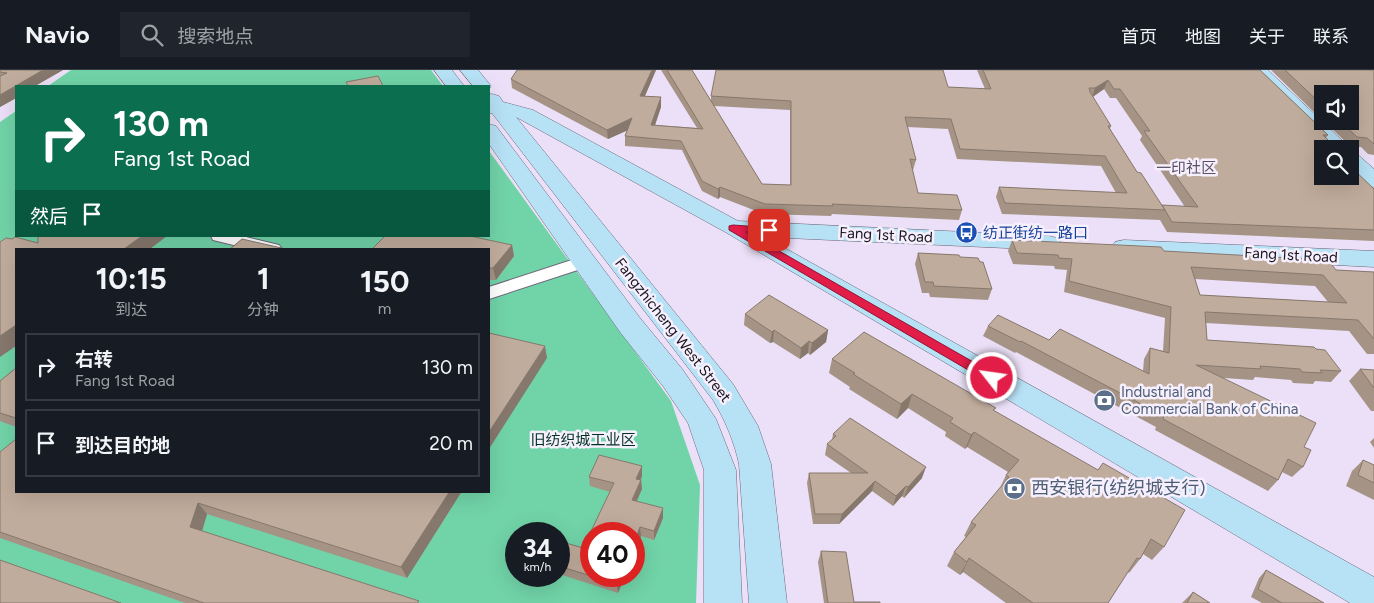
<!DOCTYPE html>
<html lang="zh">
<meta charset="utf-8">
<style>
:root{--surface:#171b24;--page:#20242c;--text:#f1f3f6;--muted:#9ea1a6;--line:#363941}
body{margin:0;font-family:Figtree,"Noto Sans SC",sans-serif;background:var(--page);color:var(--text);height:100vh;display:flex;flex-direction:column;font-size:19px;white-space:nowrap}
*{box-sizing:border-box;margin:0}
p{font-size:16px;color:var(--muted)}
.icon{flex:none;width:28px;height:28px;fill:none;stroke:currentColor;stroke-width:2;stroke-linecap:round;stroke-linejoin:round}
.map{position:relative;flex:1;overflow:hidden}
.side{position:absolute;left:15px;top:178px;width:475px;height:245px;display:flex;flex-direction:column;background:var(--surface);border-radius:0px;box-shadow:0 5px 20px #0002}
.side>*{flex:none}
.banner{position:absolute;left:15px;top:15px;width:475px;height:152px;border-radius:0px;box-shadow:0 5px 20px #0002;background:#0b6e4f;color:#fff;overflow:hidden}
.buttons{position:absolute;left:1314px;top:15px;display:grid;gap:10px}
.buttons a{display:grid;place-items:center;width:45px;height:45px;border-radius:0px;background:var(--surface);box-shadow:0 5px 20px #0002;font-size:25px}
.speed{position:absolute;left:505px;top:452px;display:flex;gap:10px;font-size:25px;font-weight:700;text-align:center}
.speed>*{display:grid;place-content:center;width:65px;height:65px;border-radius:50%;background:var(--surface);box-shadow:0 5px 20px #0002;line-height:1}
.speed small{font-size:12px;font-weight:400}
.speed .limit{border:8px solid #d22;background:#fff;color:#111}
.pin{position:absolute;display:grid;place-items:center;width:42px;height:42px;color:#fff;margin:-21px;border-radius:10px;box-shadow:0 2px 8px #0006}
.me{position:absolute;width:55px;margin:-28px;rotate:300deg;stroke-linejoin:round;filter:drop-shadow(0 0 4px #0008)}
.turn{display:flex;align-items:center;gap:18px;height:105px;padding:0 15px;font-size:22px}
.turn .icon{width:65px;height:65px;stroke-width:2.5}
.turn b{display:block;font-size:35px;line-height:42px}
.then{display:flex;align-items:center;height:48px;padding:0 15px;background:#0003;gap:10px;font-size:19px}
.eta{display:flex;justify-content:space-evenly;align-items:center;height:85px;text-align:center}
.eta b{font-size:30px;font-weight:700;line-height:35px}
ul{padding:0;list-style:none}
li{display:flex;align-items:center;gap:15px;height:68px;margin:0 10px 8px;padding:0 5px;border:2px solid var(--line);border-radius:0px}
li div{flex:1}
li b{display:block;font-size:19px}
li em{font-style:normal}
header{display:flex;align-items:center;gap:30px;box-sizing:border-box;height:70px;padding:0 25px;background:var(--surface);border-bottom:1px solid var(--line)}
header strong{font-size:24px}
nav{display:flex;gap:28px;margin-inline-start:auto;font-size:18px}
.search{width:350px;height:45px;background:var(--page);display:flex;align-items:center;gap:12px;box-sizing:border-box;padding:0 18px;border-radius:0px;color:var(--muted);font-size:19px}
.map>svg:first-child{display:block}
.green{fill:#71d3a8;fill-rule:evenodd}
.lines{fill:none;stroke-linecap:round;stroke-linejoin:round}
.street-casing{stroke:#70677b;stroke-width:2}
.secondary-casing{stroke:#70677b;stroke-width:1}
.street{fill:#fff;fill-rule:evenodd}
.secondary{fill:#b7e1f5;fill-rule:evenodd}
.wall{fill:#a59486;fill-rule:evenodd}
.shaded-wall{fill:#86786d}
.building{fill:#c0ac9c;stroke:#86786d;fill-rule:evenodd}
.route{fill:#e11d48;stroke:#92132f}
.labels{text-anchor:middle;stroke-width:5;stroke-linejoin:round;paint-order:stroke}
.far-quarter-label{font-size:15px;fill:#5b5165;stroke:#f6effd}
.transit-label{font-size:15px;fill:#164399;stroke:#f6effd;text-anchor:start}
.street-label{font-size:15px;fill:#19151d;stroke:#f6effd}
.service-label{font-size:15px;fill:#4e5e75;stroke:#f6effd;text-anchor:start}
.park-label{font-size:15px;fill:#013221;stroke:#f6effd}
.near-service-label{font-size:18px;fill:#4e5e75;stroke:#f6effd;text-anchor:start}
</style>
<header>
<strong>Navio</strong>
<div class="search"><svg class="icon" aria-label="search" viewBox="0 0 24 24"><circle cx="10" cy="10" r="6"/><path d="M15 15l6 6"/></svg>搜索地点</div>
<nav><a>首页</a><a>地图</a><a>关于</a><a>联系</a></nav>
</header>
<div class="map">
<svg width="1374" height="533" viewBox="0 0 1374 533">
<rect width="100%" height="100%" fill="#ebe0f7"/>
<path class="green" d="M71,0h360l12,16h-395z
M16,41v125h473v-85l182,250 29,84 -4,118h-696v-481zM16,179h473v242h-473zM516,464h43v42h-43zM591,464h43v42h-43z"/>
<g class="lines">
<defs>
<path id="street" d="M211,166h31l37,9 3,4h-32l-37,-9z
M584,186l6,2 3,4 -3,4 -101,33v-12z"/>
<path id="secondary" d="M434,0h18l12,16h-18z
M460,0h18l13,16 -2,3v-3h-16z
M1249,0h19l79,75 3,4h-22z
M492,24l7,2 4,6 30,8 205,111 311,15 8,2 4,5 -4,5 -8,2 -284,-13 609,340v26h-24l-623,-370 -211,-116 217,267 25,42 13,38 16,139h-38l-10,-139c-5,-23 -14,-44 -26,-64l-221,-287 -3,1v-19z
M489,54l7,2 144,192 43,52 33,49 20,51 6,133h-38v-133l-16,-47 -25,-37 -43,-54 -131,-188z
M1350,82l7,2 17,15v18l-8,-1 -16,-16z
M1124,170l250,11v16l-250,-13 -9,-2 -3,-5 3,-5z"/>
</defs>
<use href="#street" class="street-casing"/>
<use href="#secondary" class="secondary-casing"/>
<use href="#street" class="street"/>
<use href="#secondary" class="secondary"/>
</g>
<path class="wall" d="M0,0h63l-28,16h-19v12l-16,9z
M517,0h139l-11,26 16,11 -6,18 42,3 -36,-58h31l19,31v-5l237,-9 37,2 -8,-19h283l68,65 -2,3 10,10v1h-14l52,40v52l-207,-9 -7,-12 -158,-6 -6,-17 3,-10 117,6 -15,-27 -144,-7 -9,-30 -41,-2 9,33 -3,10h-1l6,23 44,17 -3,10 -127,-6 -1,2 -67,-2 -44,-17 -2,2 -16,-8 -20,-41 -57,-4v-10l2,-6 -19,9 -96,-51 -1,-9zM1104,19l6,9h6l26,38 -2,4 45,67 -23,-2 -25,-33 -27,-43 1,-3 -18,-29zM714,36l76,4v75l-28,-1z
M1271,0h103v85l-6,-1 -7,-7h-10l-27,-26h26l-28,-27v26z
M1012,170l152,11 172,19 38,2v82h-7l-18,-23 -143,-8 1,17 109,9 25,22 -10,11 -16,-1 -2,3 -20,-1 -2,-3 -36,-3 -2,3 -29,-2 80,69 -1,20 -11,10 -10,-5 -4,8 -10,11 -113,-61 1,-3 -140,-75 -1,1 -32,-17 5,-10 61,14 94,31 1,-12 6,-11 13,3 2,-33 -101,-26 3,-22 -12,-1 -1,-3 -41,-2 -5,-13zM1195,209l120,7 13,16 -128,-7z
M512,175l2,11 -18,24h-7v-31z
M918,183l42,4 32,32 -4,11 -58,-3 -1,-4h-7l-7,-29z
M745,244l83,16 -2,12 -16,13 -2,-2 -8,6 -27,-17 -3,1 -26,-18z
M832,289l162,52 170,136 -12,13 -9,-6 -3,5 -11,14 -1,-1 -20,31h-102l-43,-31 -3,3 -13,-9 7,-14 12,-15 -2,-1 7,-14 28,-32 7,-15 2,-3 -41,-25 -2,2 -20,-13 1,-4 -38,-24 -11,11 -48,-30 1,-2 -21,-14z
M16,298v59l-16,-6v-40z
M1360,299l14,1v41h-3l-22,-30z
M833,364l89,44 -18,20 -2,-2 -9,10 -21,-15 -33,33h-26l-6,-41 2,-10h42l-26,-18 2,-11 5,-4z
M1374,368v10l-4,-6z
M0,382l462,39 -55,87 -200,-64 -5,17 218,72h-235l-185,-65z
M1363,390l11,5v35l-28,-14 6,-15z
M642,396v10l-1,4 1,9 -5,12 26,17 -9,22 -13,-4 -23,57 -59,-19v-33l24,7 27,-56 -20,-6 -1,-9z
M821,481l33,51 26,1h-56l-6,-41z
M1266,500l58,33h-62l-11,-6 8,-19z
M1193,522l17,11h-28z"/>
<path class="shaded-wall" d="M43,0h20l-28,16h-19v12l-16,9v-12z
M652,0h4l-15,35 -1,-9z
M1108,10l-4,9 -12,8 3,-9z
M661,27v10l-9,27 -1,-9z
M632,48l1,10 -25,11 -1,-9z
M720,117v10l-2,2v-10z
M142,166h25l-17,13h-26z
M512,175l2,11 -18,24 -3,-12z
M16,255v21l-16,11v-21z
M774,260l-1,12 -3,1 2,-11z
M828,260l-2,12 -16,13 2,-12z
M809,271l-1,12 -8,6 1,-11z
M545,276l2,12 -58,91v-17z
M912,324l-4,14 -11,11 4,-15z
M974,362l-7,15 -2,2 6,-14z
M642,396v10l-5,12 -1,-9z
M926,397l-4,11 -18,20 4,-11z
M641,410l1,9 -9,20 -1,-9z
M875,411l-3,10 -33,33 3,-10z
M906,416l-4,10 -9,10 3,-10z
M450,421h12l-55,87 -6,-11z
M198,433l9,11 -7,24 -10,-11z
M663,438v10l-9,22v-9z
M640,457l1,9 -7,18v-11z
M969,488l-6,14 -3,3 7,-13z
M620,506h5l-7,17 -1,-9z"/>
<path class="building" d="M0,0h43l-43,25v-19l7,-3 -7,-1z
M517,0h135l-12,26 21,1 -10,28 52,4 -36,-59h25l70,114 29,1v-84l-80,-5 5,-26h227l5,17 43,2 -8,-19h277l68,65h-5l13,13h-5l1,1h-10v27h28v-10l24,23v41l-202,-8 -10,-17 36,2 -54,-76h6l-30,-42h-6l-6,-9 -13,8h-6l1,4 21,34h-3l29,46 4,1 24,37 -160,-7 -6,-16 128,6 -22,-37 -145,-7 -9,-30 -46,-2 11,43 -6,-1 8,34 39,2 5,15 -130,-6 1,2 -68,-2 -45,-17 -2,2 -16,-8 -21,-40 -56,-5 7,-18 -25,12 -96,-51z
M1285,0h89v74l-7,-6 -10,-1 -17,-16h10v-27h-28v11z
M378,6l5,10h-35l-2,-4z
M38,166h35v1l1,-1h68l-18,13h-108v76l-16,11v-94l6,-4 6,1 3,-2 23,6z
M385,166h85l42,9 -19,23h-4v-19h-117z
M242,169l44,10h-56z
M1012,170l149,7 3,4 164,9 8,10 38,2v67l-16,-19 -153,-8 2,28 107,7 2,2 9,1 16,21 -21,-1 2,3 -20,-1 -2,-3 -40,-3 1,3 -65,-4 120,58 -12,24 7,3 -8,17 -15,-8 -10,21 -115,-61 1,-3 -143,-75 -1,1 -32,-16 10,-11 51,25 11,-11 89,45 1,-26 19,5 2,-46 -102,-26 3,-22 -13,-1 -1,-3 -41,-2zM1191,197l132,8 24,28 -147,-8z
M918,183l41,2 1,2 18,1 2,4h3l9,27 -58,-3 -1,-4h-8z
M769,225l59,35 -16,13 -3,-2 -8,7 -27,-18 -2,2 -27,-18z
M864,262l132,76 -3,2 105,60 5,-7 82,47 -21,37 -13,-8 -11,20 -3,-1 -29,45h-75l-64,-45 -2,4 -13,-10 22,-27 -5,-3 38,-45 -3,-2 13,-15 -45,-28 -3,3 -21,-13 3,-4 -41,-24 -11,10 -48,-30 2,-1 -23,-14z
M489,263l56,13 -56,86z
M16,298v50l-16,-5v-32z
M1360,299l14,1v18z
M850,348l76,49 -18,20 -2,-1 -10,10 -21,-15 -33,33h-27l-6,-41h59l-41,-29 9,-8 -3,-2z
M16,369v52h434l-49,76 -203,-64 -8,24 229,74 -2,2h-213l-204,-71v-80z
M599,385l43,11 -6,13 5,1 -9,20 31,8 -9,23 -14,-4 -6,16v-9h-43v42l-32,-10v-25l24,7 31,-65 -25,-6z
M1363,390l11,5v18l-16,-8z
M821,481l25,1 8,50h26v1h-52z
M0,490l121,43h-121z
M1266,500l58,33h-42l-24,-14z
M592,506h28l-3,8z
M1193,522l17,11h-23z"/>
<path class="route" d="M733,155l40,3 1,2 -5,3 -23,-1 250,143 2,3 -2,3h-9l-258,-151v-4z"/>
<defs>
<symbol id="bus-disc" viewBox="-11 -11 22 22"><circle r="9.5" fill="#1a4fb4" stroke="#f6effd"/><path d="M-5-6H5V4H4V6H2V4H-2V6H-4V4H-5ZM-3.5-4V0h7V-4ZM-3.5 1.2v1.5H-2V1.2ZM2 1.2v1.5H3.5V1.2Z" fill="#fff"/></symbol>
<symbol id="bank-disc" viewBox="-11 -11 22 22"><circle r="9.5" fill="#5c6f8a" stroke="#f6effd"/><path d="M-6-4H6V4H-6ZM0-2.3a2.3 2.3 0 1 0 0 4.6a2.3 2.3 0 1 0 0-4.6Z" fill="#fff"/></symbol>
</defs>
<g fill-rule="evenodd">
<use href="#bus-disc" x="954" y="150" width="25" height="25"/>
<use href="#bank-disc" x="1092" y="318" width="25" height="25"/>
<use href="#bank-disc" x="1002" y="406" width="25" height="25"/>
</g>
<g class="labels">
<g class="far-quarter-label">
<text x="1186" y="103">一印社区</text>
</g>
<g class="transit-label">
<text x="983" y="168">纺正街纺一路口</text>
</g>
<g class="street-label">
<text transform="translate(886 165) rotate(3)" y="5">Fang 1st Road</text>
<text transform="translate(1291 185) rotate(3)" y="5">Fang 1st Road</text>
<text transform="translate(673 260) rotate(52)" y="5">Fangzhicheng West Street</text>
</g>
<g class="service-label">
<text x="1121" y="327">Industrial and<tspan x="1121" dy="17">Commercial Bank of China</tspan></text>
</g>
<g class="park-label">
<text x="583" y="375">旧纺织城工业区</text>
</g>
<g class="near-service-label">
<text x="1031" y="424">西安银行(纺织城支行)</text>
</g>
</g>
</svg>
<div class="buttons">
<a><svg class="icon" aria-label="sound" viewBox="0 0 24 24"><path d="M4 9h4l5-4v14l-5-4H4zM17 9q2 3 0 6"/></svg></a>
<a><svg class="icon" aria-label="search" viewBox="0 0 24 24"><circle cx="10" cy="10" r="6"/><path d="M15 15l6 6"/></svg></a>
</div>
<div class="speed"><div>34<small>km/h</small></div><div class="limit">40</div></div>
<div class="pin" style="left:769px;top:160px;background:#d93025"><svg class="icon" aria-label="arrive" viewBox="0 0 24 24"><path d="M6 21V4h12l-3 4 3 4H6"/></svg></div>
<svg class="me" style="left:992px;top:308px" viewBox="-20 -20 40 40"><circle r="17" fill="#e11d48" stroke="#fff" stroke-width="3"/><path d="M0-11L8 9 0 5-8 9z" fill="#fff"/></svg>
<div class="banner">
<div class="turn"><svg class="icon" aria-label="right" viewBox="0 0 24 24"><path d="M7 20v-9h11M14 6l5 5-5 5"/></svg><div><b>130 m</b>Fang 1st Road</div></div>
<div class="then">然后<svg class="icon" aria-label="arrive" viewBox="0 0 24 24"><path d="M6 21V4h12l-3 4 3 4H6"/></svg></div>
</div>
<section class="side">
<div class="eta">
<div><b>10:15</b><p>到达</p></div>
<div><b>1</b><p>分钟</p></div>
<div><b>150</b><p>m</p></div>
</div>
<ul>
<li><svg class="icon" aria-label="right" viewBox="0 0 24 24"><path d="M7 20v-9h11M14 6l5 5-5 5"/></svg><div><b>右转</b><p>Fang 1st Road</p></div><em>130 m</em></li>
<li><svg class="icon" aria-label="arrive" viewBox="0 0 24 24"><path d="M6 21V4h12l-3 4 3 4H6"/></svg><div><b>到达目的地</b></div><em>20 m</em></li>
</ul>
</section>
</div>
